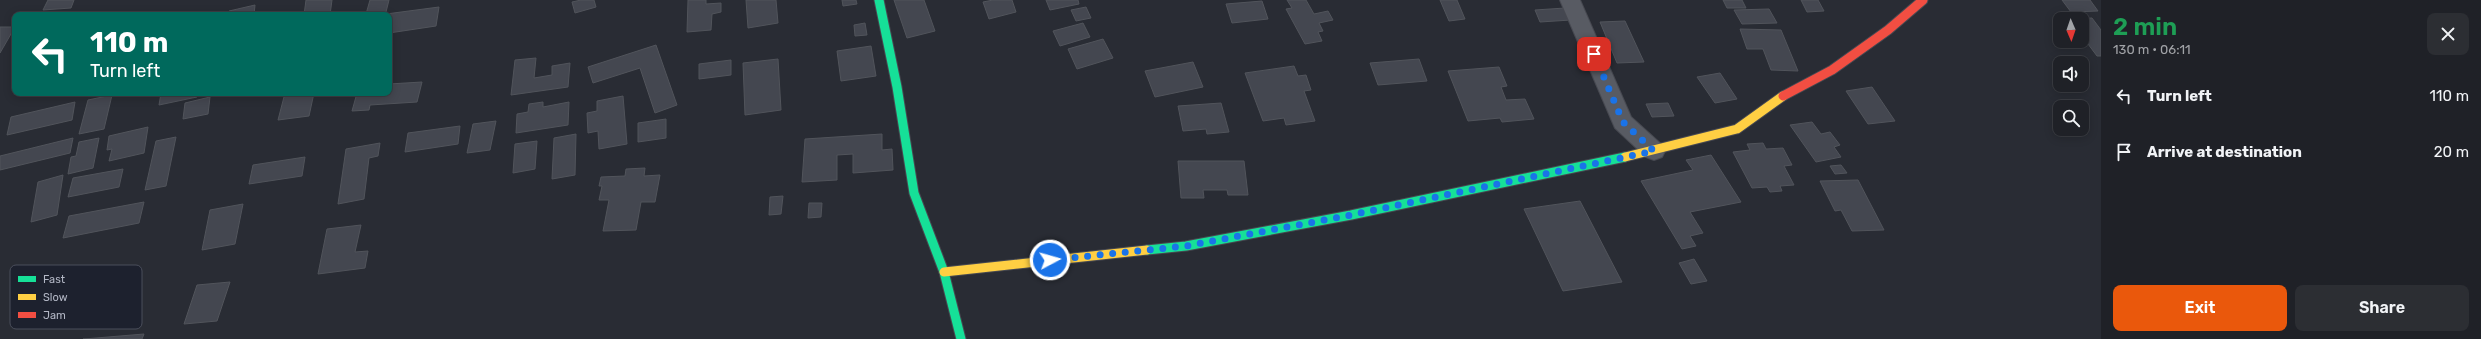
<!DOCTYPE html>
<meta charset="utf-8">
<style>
:root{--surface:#1f2127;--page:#2c2e33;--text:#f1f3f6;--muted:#a1a3a7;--line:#3c3e44;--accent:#ea580c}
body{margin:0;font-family:Rubik,sans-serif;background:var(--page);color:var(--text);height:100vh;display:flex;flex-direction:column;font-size:15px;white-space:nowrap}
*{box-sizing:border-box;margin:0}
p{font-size:13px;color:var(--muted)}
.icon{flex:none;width:22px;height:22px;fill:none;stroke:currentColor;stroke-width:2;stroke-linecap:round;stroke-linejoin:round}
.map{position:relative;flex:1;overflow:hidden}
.sheet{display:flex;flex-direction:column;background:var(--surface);width:380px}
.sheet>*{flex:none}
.top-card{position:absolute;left:12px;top:12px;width:380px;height:84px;border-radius:8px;box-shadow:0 2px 10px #0003,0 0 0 1px var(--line);background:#00695c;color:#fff;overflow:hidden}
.needle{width:26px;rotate:178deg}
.controls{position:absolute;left:2053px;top:12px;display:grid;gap:8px}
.controls a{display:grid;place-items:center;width:36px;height:36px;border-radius:8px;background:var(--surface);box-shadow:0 2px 10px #0003,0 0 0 1px var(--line);font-size:20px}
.pin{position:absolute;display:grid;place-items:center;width:34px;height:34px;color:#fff;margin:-17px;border-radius:8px;box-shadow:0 2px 6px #0006}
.me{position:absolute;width:44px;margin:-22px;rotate:84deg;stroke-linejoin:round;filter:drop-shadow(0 0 3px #0008)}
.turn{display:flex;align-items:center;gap:14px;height:84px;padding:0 12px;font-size:18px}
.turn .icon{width:52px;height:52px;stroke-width:2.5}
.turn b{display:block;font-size:28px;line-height:34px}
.round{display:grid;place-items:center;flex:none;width:42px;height:42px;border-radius:8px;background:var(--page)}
.head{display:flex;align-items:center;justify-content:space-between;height:68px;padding:0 12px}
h1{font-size:24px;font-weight:600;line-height:30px;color:#1e9e55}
.action{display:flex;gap:8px;margin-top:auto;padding:8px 12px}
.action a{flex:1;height:46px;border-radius:8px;background:var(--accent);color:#fff;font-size:16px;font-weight:600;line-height:46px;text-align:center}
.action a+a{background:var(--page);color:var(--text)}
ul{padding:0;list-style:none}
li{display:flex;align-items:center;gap:12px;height:56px;padding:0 12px}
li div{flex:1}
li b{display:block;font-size:15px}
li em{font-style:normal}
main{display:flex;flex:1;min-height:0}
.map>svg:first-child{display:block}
.building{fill:#444750;stroke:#51545b}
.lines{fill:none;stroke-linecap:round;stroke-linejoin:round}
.street-casing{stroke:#474951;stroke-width:2}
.fast-casing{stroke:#474951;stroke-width:11}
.slow-casing{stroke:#474951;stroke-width:11}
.jam-casing{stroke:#474951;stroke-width:11}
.street{fill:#585b63;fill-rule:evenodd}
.fast{stroke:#16e098;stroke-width:9}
.slow{stroke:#ffcf43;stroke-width:9}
.jam{stroke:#f24e42;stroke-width:9}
.route{stroke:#1a73e8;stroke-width:7;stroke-dasharray:0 12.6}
.key{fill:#1d212e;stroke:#4a4e5b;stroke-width:1}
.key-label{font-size:11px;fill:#b3b7c5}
</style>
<main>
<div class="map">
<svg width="2101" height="339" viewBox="0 0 2101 339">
<rect width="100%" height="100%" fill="#292c34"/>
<path class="building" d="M48,0h26l-3,8 -28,2z
M306,0h26l-2,15h-26z
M370,0h19l-3,12 -20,2z
M581,0h13l2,7 -21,6 -3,-11z
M688,0h18v4l15,-1v9l-9,2 -1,16 -24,2z
M746,0h30l2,23 -30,5z
M842,0h14l1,4 -14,2z
M894,0h30l11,31 -28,7z
M993,0h19l4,12 -27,7 -6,-17z
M1046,0h32l1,4 -29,6z
M1287,0h19l8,14 14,-3 5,9 -14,3 4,8 -5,1 4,9 -17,3 -19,-35 6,-1z
M1440,0h17l8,19 -16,2z
M1723,0h19l4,8h-19z
M1801,0h17l6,11 -17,1z
M2062,0h28l8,11 -27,1z
M1262,1l6,18 -36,4 -6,-19z
M255,5l-1,10h-25v-4z
M439,7l-3,19 -47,7v-18l-3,-1z
M1086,7l5,11 -15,3 -5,-11z
M1565,8l6,12 -31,2 -5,-12z
M1769,9l8,14 -35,1 -8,-14z
M2092,18l9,12v26h-4l-15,-20v-17h-13z
M1625,21l19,41 -27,1 -17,-41z
M865,23l2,12 -12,1 -1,-11z
M1083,23l7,14 -30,9 -7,-15z
M0,27h15l-15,26z
M1740,29l41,1 17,41 -27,-1 -8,-21h-16z
M1103,39l10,19 -36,11 -9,-20z
M656,45l21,60 -22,8 -15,-45 -47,15 -5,-16z
M871,46l5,30 -35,5 -4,-30z
M536,58l-2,20 18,-3v-9l18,-3 -2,24 -57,8 4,-35z
M778,59l3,51 -36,5 -2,-52z
M1419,59l8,22 -49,4 -8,-22z
M731,60v15l-32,4v-15z
M1193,62l10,25 -48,10 -10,-26z
M1294,66l4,10 8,-1 5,15 -7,1 11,30 -29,4 -2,-7 -21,3 -18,-48z
M1499,67l8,19 -6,1 5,13 19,-1 9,20 -32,3 -2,-4 -32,3 -20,-50z
M1720,73l17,26 -22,4 -18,-26z
M422,82l-5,20 -47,3 -1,5 -17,1 5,-18h32v-9z
M1872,87l23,34 -27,3 -22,-33z
M161,93h37l-1,4 -38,8z
M285,93h29l-5,23 -31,4z
M112,95l-8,34 -25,5 9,-34z
M623,96l4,48 -28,5 -1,-18 -10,2 -1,-20 10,-2v-10z
M210,97l-2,17 -25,5 2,-16z
M75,102l-3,18 -65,15 4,-18z
M543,102v5l26,-5 -1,23 -52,8 1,-19 11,-2 1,-8z
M1221,103l8,29 -22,2 -1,-5 -23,2 -5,-25z
M1668,103l6,13 -22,1 -6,-13z
M666,119v19l-28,4v-19z
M496,121l-6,29 -23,3 6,-29z
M1812,122l9,12 9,-2 10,13 -6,2 7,10 -25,5 -26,-37z
M460,126l-2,18 -53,8 3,-19z
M148,127l-4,26 -35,8 3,-12 -5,1 2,-14z
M576,134l-1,41 -23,4 2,-41z
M882,134v16l10,-1 1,21 -40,3v-19l-16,1v25l-35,2 3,-43z
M176,137l-10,49 -21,4 11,-49z
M73,138l-3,15 -70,17v-14z
M99,138l-6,30 -25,6 3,-17 5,-1 3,-14z
M537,141l-2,28 -22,4 2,-29z
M380,143l-2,13 -9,2 -5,41 -26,5 8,-55z
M1763,143l3,6 17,-1 9,17 -8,1 10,19 -14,1 2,5 -12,1 -3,-5 -15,1 -19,-36 17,-2 -3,-6z
M1711,155l30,47 -51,10 13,21 -13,3 6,10 -14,3 -41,-68 52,-11 -7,-10z
M305,157l-3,19 -53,8 4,-19z
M1178,161h66l4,34h-20l-1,-5h-24l1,8h-23z
M1841,165l6,8 -12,1 -5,-8z
M645,168l-1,8 16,-1 -5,27h-14l-5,28 -33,1 6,-31h-10l3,-14h-3l2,-9 24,-1 1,-7z
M123,169l-4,18 -51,10 5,-19z
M63,175l-6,40 -26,7 7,-40z
M1858,180l26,50 -32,1 -11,-21 -6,1 -15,-30z
M783,196l-2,18 -12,1 1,-18z
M1580,201l42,81 -59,9 -39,-82z
M144,202l-5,21 -76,15 6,-22z
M809,203h13l-1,14 -13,1z
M243,204l-8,40 -33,6 8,-40z
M361,225l-6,27 13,-1 -3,17 -47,6 9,-45z
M1694,259l13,22 -16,3 -12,-21z
M230,282l-13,39 -33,3 13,-39z
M144,334l-2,5h-59h1z"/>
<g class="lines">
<defs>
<path id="street" d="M1560,0h20l51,117 31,28 3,6 -3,6 -8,3 -8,-3 -31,-29z"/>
<path id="fast" d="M879,0l18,87 17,106 30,79 17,67
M1147,250l39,-4 165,-31 274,-58"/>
<path id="slow" d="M1625,157l112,-28 46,-33
M944,272l203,-22"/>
<path id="jam" d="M1783,96l49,-26 56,-40 35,-30"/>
</defs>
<use href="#street" class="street-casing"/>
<use href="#fast" class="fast-casing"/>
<use href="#slow" class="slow-casing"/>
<use href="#jam" class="jam-casing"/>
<use href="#street" class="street"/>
<use href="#fast" class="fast"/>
<use href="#slow" class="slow"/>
<use href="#jam" class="jam"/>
</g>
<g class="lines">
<path class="route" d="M1050,260l136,-14 165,-31 303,-64 -31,-29 -29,-68"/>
</g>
<rect x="10" y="265" width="132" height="64" rx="6" class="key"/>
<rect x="18" y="276" width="18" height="6" fill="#16e098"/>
<rect x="18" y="294" width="18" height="6" fill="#ffcf43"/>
<rect x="18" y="312" width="18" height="6" fill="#f24e42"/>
<g class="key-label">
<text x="43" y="283">Fast</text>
<text x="43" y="301">Slow</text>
<text x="43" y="319">Jam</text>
</g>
</svg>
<div class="controls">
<a><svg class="needle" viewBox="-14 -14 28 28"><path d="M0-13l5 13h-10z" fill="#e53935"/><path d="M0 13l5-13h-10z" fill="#a1a3a7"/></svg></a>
<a><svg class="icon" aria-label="sound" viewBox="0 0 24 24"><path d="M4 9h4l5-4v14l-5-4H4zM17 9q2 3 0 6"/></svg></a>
<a><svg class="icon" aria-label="search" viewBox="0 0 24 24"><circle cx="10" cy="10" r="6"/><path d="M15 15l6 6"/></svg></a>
</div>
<div class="pin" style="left:1594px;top:54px;background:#d93025"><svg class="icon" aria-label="arrive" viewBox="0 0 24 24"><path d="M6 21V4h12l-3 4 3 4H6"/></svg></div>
<svg class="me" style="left:1050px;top:260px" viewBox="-20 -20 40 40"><circle r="17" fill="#1a73e8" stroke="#fff" stroke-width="3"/><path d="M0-11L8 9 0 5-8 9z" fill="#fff"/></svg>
<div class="top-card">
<div class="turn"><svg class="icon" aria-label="left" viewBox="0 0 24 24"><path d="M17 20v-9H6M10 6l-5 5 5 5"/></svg><div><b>110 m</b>Turn left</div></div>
</div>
</div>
<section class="sheet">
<div class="head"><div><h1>2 min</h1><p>130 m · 06:11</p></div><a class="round"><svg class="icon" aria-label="close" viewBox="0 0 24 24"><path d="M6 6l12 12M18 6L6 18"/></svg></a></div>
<ul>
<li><svg class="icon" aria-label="left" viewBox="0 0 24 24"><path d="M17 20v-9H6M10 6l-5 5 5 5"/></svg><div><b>Turn left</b></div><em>110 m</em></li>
<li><svg class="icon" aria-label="arrive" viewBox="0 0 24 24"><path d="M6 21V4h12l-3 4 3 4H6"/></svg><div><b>Arrive at destination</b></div><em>20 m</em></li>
</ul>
<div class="action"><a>Exit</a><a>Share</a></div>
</section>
</main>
